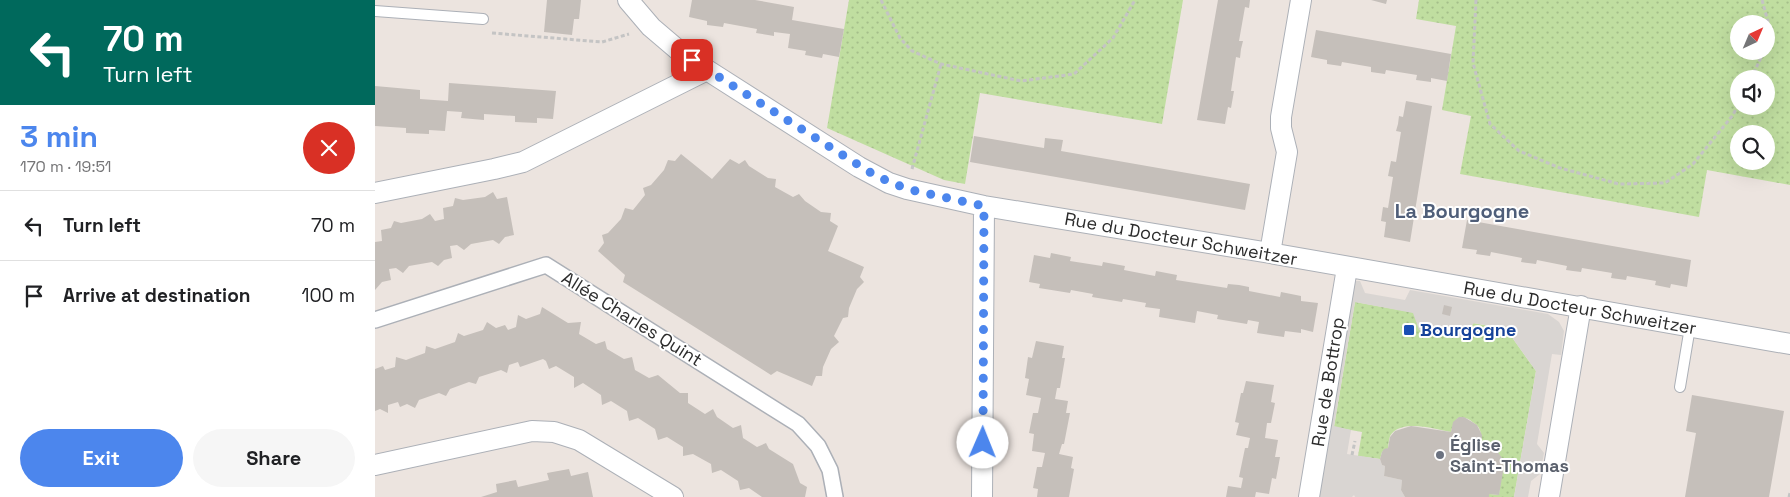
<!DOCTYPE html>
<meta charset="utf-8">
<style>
:root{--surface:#fff;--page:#f6f6f6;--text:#202124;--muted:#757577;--line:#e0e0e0;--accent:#4c86ed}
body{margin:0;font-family:"Space Grotesk",sans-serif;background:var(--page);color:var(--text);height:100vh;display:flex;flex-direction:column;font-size:19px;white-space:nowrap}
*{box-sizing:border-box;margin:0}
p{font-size:16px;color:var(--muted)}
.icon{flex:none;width:28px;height:28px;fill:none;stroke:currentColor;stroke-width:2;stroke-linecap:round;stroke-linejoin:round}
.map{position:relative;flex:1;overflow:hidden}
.sheet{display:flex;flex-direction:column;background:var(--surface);width:375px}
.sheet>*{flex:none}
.banner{background:#00695c;color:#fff;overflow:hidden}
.needle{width:32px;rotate:44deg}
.buttons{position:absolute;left:1355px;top:15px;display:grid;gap:10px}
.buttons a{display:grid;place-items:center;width:45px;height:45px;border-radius:50%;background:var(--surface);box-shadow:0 5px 20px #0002;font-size:25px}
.pin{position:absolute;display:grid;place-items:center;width:42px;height:42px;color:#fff;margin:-21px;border-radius:10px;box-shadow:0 2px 8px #0006}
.me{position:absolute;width:55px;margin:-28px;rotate:1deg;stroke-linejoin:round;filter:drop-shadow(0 0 4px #0008)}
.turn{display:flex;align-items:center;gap:18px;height:105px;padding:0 20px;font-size:22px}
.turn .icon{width:65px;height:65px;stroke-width:2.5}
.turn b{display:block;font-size:35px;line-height:42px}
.round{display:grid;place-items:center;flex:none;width:52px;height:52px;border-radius:26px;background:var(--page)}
.head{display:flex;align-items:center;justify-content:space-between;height:85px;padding:0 20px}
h1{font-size:30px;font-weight:600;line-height:38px;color:var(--accent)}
.action{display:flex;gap:10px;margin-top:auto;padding:10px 20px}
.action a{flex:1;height:58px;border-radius:30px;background:var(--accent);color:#fff;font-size:20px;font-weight:600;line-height:58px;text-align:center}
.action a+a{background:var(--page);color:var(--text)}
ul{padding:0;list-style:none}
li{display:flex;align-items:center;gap:15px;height:70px;padding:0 20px;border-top:1px solid var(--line)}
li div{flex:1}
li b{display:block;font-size:19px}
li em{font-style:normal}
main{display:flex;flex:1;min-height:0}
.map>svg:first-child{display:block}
.park{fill:url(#park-dots);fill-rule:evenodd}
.plaza{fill:#d9d5d2}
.building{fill:#c5bfba}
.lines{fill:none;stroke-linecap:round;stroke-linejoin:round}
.service-casing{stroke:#acb0b7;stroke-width:12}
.pedestrian-casing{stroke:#acb0b7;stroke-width:18}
.minor-casing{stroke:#acb0b7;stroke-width:22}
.path{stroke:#c4c4c4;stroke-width:3;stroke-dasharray:4 2.5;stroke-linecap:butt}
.service{stroke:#fff;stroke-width:10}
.pedestrian{stroke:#fff;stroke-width:15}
.minor{stroke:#fff;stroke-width:20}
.route{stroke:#4c86ed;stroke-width:9;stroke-dasharray:0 16.2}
.transit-dot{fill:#1a4fb4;stroke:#fff;stroke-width:2}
.worship-dot{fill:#6b7280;stroke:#fff;stroke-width:2}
.labels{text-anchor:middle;stroke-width:4;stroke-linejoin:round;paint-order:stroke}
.street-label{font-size:18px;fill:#2c2c2c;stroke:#fff}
.transit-label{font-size:18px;font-weight:bold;fill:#164399;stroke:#fff;text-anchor:start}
.worship-label{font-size:18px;font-weight:bold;fill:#5b616d;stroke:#fff;text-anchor:start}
.quarter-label{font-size:20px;font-weight:bold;fill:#4f5e79;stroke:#fff}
</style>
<main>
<section class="sheet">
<div class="banner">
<div class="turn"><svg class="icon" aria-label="left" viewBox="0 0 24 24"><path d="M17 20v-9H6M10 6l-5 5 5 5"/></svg><div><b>70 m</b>Turn left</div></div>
</div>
<div class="head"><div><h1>3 min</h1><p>170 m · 19:51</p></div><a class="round" style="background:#d93025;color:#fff"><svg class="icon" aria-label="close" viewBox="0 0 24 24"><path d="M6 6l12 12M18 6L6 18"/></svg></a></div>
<ul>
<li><svg class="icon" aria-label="left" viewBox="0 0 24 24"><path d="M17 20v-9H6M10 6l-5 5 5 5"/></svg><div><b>Turn left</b></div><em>70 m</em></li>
<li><svg class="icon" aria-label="arrive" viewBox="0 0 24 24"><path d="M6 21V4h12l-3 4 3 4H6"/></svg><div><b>Arrive at destination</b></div><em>100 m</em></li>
</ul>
<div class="action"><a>Exit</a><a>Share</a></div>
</section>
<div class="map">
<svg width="1415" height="497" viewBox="0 0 1415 497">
<defs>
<pattern id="park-dots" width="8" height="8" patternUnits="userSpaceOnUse" patternTransform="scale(1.25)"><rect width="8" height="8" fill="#c0dea0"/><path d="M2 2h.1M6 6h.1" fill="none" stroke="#a5bf8a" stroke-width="1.8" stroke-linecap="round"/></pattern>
</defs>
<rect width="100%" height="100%" fill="#ece4df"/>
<path class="park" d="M474,0h334l-21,124 -182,-31 -15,91 -21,-4 -117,-52z
M1044,0h371v185l-83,-15 -8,47 -239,-43 11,-58 -29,-6 14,-84 -40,-7zM1364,24h27v27h-27zM1364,79h27v27h-27zM1364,134h27v27h-27z
M980,302l151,27 30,42 -22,126h-25v-3l10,1c2,-24 11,-45 -18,-50 0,-6 1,-11 -2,-17 -2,-4 -6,-5 -9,-8 -12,-7 -16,0 -19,12 -15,-3 -51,-14 -61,4 -1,4 -2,9 -2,12l-6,4 -2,7 -22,-3 4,-24 -28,-5z"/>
<path class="plaza" d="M980,281h5l5,12 40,7 5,-10 138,24 11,8 5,9 -3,24 -9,-1 -15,90 7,9 -4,21 -9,7 -3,16h-14l22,-126 -30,-42 -32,-6 -12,15 -43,-8 -6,-17 -58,-11 -21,124 17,4 -4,24 33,5 2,6 3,1 -1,10 18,4 -1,10 4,7h-50l-1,-2 -2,2h-33z"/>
<path class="building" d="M172,0h34l-2,19h-5l-2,16 -28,-3z
M317,0h63l39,7 -2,13 52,9 -5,28 -16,-3 -1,4 -17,-3 1,-4 -18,-3 2,-14 -16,-2v4l-18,-3 1,-4 -33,-6 -1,4 -16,-2v-4l-18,-4z
M843,0h32l-1,8 -4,-1 -6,34h4l-2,8 -1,9 -4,-1 -5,34h3l-3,17 -3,-1 -3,17 -28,-4z
M996,0h16l-1,4z
M941,30l135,24 -4,27 -16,-3v4l-15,-2 1,-5 -31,-5 -1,4 -14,-2v-5l-29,-5 -1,4 -14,-2v-4l-16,-3z
M74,83l107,8 -3,28 -16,-1v5l-22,-1v-6l-31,-2v6l-23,-2 1,-6 -15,-1 -2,20 -16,-1v4l-23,-1v-5l-31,-2v-40l45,4v9l28,2z
M1031,101l26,5 -22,136 -26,-5 2,-15 -5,-1 2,-14 5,1 5,-31 -5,-1 3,-15 5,1 5,-30 -5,-1 2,-7 1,-8 4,1z
M599,136l70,12 1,-10 18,2 -2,11 189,33 -5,26 -275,-48z
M306,154l31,25 18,-20 9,5 6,-4 4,6 19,12 8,1 -1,8 18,10 6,-3 6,7 16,11 10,1 -1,8 8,5 -10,25 36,16 -4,10 4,5 -7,7 -8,19 -1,9 -5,1 -9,18 5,6 -8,7 -8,18 -1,9h-6l-4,10 -35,-15 -6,4 -148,-93 2,-7 -27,-24 6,-8 -2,-8 6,-2 13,-14 4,-11 8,2 12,-15 -2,-7 8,-3 13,-15 4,-10 7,1z
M118,192l4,7 10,-2 7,38 -9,2 -6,7 -6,-4 -22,4 -7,6 -7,-5 -7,1 2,12 -8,2 -6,6 -6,-4 -23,4 -6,7 -7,-5 -7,1 2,11 -9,2 -7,8v-48l7,-1 -1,-11 10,-2 3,-7 7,2 21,-4 8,-5 5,7 9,-2 -1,-11 10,-2 2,-8 8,2 22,-3z
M1092,220l224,40 -4,27 -16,-3 -1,4 -15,-3 1,-4 -29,-5 -1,4 -15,-2 1,-5 -30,-5 -1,4 -8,-1 -7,-1 1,-4 -30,-6 -1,4 -15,-2 1,-4 -31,-6 -1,4 -14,-2 1,-4 -15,-2z
M676,253l20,4 -1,4 32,5 1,-4 22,4 -1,4 31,6 1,-5 21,4 -1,5 51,8 1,-4 11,1 10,2v4l31,6 1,-5 20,4v5l17,2 -5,29 -12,-3v4l-16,-2 -1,6 -27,-4 2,-11 -11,-2 -1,4 -30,-5 1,-4 -21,-4 -2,12 -36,-6 1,-8 -15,-2 1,-4 -23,-4 -1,3 -30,-5 1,-3 -22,-4 -1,3 -31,-5 1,-4 -11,-2 5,-27 16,3z
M1069,305l8,2 -2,9 -8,-2z
M167,307l26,16 13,-1 -2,12 17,10 9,-3 2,8 17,10 8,-2 3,13 14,8 9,-3 22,18h8v10l17,11 8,-5 4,8 16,11 8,-3 2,13 14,9 9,-4 3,6 24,15 7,19 7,4 -2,10h-43l-13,-9 -9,2 -2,-9 -17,-11 -9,3 -1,-9 -18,-10 -10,2v-9l-16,-10 -9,3 -3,-11 -17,-11 -9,3 -2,-10 -16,-10 -9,4 -1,-10 -18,-12 -9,5v-11l-18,-11 -7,3 -3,-8 -3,-2 -23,8 -2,-5 -9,3 -2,8 -6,-3 -22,7 -3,7 -7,-2 -19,7 -4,7 -7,-3 -20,7 -4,8 -8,-4 -7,3 -2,-5 -10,3v8l-8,-4 -5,2v-42l8,-3 2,4 10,-3 1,-10 10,3 19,-7 1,-7 9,3 20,-7 3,-9 6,3 19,-6 4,-8 9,6 9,-3 3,5 8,-3 2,-12 8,4 14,-5z
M661,341l28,5 -2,12h3l-5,30h-3l-2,11 13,2 -2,12h4l-6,31h-2l-3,10 14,3 -2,11 3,1 -5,28h-32l1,-8 -5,-1 4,-21h5l3,-14 -13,-2 2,-17 -5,-1 4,-20h5l3,-15 -15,-3 3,-16 -4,-1 3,-21 4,1z
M871,381l28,4 -3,17 4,1 -4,20h-4l-2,15 13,2 -3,17h5l-4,22 -4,-1 -3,16 -13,-2 -1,5h-29l2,-11 13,2 2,-10 -4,-1 6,-29h3l2,-10 -14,-3 3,-12 -4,-1 6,-29h2z
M1317,395l92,16 -15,86h-84l11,-64 -10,-2z
M1084,417h5l13,8 5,10 -1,10 10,2 5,3 6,8 2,8 -5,29 -10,-1v3h-84l-4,-7 1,-10 -18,-4 1,-10 -3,-1 -2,-6 2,-7 2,-3 4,-1 2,-11 5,-6 16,-5 40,6 2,-10z
M194,469l2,7 17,-4 5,25h-112l16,-5 -1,-8 20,-4 2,7 31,-7 -2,-7z"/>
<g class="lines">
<defs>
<path id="service" d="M0,11l108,8
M1305,387l10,-60"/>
<path id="pedestrian" d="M0,320l171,-55 252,159 20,22 12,24 5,27"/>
<path id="minor" d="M253,0l23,27 27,23 29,20 152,97 30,16 18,6 77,17 286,47 520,91
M0,193l119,-24 29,-7 184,-92
M895,253l17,-101 -6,-24v-11l20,-117
M0,465l157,-34 22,1 25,8 94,57
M607,497l2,-291
M934,497l38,-229
M1174,497l32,-191"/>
</defs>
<use href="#service" class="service-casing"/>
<use href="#pedestrian" class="pedestrian-casing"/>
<use href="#minor" class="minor-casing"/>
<path class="path" d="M506,0l19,38 12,13 29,13 80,17 53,-7 39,-36 22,-38
M1101,0l-3,63 17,61 29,27 41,17 59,16 46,-1 28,-19 40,-49 6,-12
M1387,0l10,36 -6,11
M117,33l110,9 27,-8
M1376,79l13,-28
M537,169l29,-105
M977,455l3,-14
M1414,497l1,-4"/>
<use href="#service" class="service"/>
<use href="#pedestrian" class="pedestrian"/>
<use href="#minor" class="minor"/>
</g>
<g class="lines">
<path class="route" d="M317,60l184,116 31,13 77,17 -1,237"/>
</g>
<rect class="transit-dot" x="1028" y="324" width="12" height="12" rx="2.5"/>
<circle class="worship-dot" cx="1065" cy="455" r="5"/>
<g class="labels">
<g class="street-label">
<text transform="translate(806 239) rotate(10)" y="6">Rue du Docteur Schweitzer</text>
<text transform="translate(1205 308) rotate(10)" y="6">Rue du Docteur Schweitzer</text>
<text transform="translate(257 319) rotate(32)" y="6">Allée Charles Quint</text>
<text transform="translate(953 382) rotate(-81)" y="6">Rue de Bottrop</text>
</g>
<g class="transit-label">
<text x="1045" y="336">Bourgogne</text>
</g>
<g class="worship-label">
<text x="1075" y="451">Église<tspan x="1075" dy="21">Saint-Thomas</tspan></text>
</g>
<g class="quarter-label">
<text x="1087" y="218">La Bourgogne</text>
</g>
</g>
</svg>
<div class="buttons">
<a><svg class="needle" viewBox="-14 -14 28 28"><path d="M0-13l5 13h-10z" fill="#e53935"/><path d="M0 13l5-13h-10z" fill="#757577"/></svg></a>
<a><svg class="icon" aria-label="sound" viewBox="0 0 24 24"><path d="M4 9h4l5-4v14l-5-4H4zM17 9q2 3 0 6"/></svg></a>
<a><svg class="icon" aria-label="search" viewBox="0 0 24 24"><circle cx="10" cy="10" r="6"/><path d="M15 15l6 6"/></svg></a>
</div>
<div class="pin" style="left:317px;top:60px;background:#d93025"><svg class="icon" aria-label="arrive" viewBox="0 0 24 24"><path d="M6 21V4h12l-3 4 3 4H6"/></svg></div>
<svg class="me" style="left:608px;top:443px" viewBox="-20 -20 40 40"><circle r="19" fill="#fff"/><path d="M0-13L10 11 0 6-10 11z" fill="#4c86ed"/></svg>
</div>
</main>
